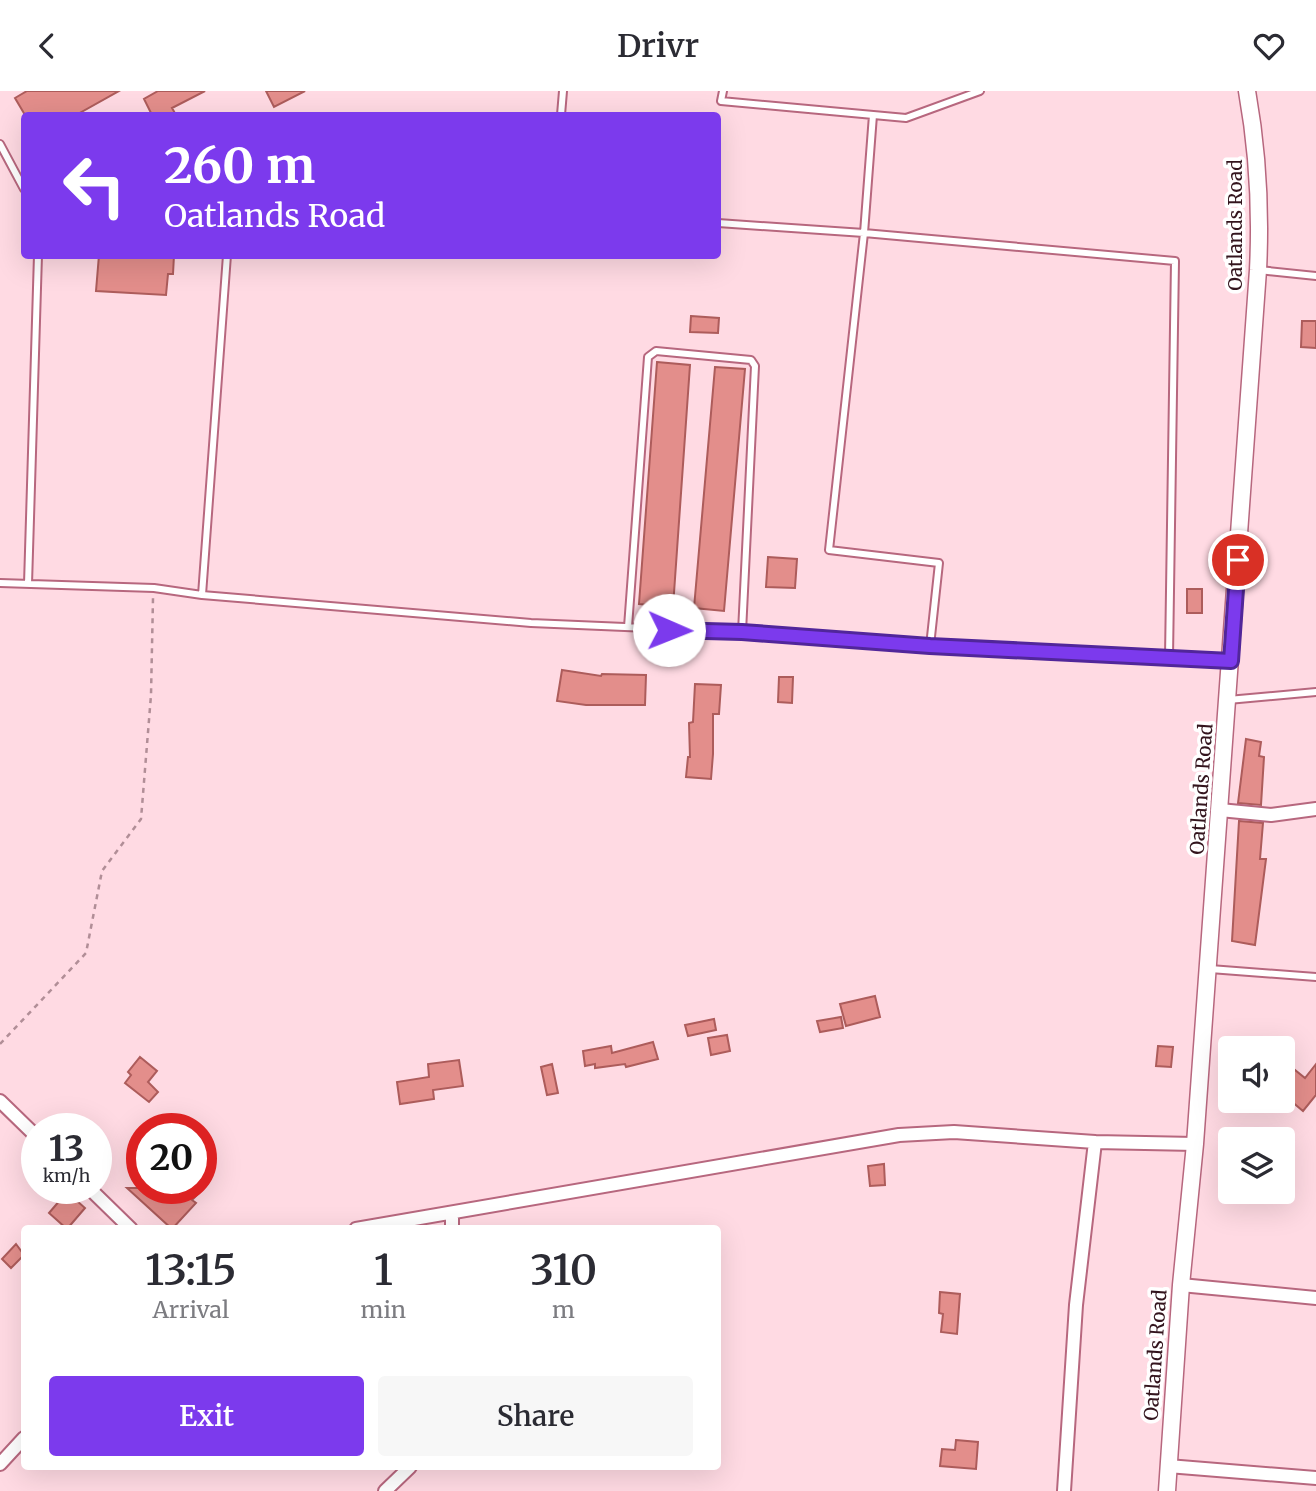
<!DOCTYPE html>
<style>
:root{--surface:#fff;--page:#f7f7f7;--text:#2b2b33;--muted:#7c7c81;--accent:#7c3aed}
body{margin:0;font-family:Merriweather,serif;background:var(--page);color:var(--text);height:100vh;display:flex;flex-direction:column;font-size:26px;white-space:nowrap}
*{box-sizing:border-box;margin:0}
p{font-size:23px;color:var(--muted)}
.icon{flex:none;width:38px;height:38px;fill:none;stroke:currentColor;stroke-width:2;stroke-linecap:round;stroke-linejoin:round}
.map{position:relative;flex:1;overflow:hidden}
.panel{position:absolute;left:21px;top:1134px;width:700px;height:245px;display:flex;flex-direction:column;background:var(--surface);border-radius:7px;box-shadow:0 7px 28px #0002}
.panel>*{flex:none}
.hud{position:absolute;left:21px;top:21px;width:700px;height:147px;border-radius:7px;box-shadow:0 7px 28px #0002;background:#7c3aed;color:#fff;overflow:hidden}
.tools{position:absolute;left:1218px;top:945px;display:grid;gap:14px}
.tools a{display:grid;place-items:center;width:77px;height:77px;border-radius:7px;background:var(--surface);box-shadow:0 7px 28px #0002;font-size:35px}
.speed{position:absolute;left:21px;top:1022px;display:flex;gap:14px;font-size:35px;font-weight:700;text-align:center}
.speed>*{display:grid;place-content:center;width:91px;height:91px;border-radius:50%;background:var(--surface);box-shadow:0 7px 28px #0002;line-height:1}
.speed small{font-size:18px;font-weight:400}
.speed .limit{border:10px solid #d22;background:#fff;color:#111}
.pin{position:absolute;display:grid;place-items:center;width:60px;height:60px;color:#fff;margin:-30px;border:4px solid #fff;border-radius:50%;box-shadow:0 2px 7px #0007}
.me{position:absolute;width:77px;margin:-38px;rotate:91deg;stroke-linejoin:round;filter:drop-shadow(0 0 5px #0008)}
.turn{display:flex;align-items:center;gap:24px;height:147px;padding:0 28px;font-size:32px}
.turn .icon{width:91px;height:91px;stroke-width:2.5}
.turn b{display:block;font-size:49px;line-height:60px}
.eta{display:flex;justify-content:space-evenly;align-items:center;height:119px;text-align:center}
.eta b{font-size:42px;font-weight:600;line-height:49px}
.action{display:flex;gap:14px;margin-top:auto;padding:14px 28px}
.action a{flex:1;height:80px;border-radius:7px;background:var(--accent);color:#fff;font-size:28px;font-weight:600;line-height:80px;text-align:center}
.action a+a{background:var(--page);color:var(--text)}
header{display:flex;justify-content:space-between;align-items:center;height:91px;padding:0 28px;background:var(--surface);font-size:32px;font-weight:600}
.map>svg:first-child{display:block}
.building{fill:#e38e8b;stroke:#ad5c5b;stroke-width:2}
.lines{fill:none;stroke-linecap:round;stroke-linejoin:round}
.lane-casing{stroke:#b7677e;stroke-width:10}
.street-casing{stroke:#b7677e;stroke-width:16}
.secondary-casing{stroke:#b7677e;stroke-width:19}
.path{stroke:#b18e97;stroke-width:2.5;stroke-dasharray:5 5;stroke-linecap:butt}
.lane{stroke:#fff;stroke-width:6}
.street{stroke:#fff;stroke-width:12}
.secondary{stroke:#fff;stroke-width:16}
.route-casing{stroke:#51269a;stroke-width:18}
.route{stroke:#7c3aed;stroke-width:12}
.labels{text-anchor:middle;stroke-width:7;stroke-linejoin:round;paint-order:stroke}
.street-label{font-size:19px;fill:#33141d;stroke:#fff}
</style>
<header><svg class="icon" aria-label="back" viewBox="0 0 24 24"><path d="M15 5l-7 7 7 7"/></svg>Drivr<svg class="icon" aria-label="heart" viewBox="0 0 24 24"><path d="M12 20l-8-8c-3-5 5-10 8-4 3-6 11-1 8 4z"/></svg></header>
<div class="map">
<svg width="1316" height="1400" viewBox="0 0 1316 1400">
<rect width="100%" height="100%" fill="#ffdae3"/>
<path class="building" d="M27,0h92l-43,24h-51l-10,-17z
M158,0h47l-33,17 4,7h-24l-8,-16z
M266,0h39l-31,16z
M99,164h75l-1,19h-5l-2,21 -70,-4z
M691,225l28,2 -1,15 -28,-1z
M1302,230h14v27l-15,-1z
M657,271l33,3 -17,242 -34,-3z
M715,276l30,2 -21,242 -30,-3z
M768,466l29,2 -2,29 -29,-1z
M1187,498h15v24h-15z
M562,579l39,6 1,-2 44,1 -1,30h-59l-29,-4z
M779,586h14l-1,26 -14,-1z
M695,593l26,1 -2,29h-6v40l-2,25 -25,-2 2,-20h2l-1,-34 4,-1z
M1246,648l15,3 -2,14 5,1 -3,48 -23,-2z
M1239,730l24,2 -3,36h6l-11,86 -23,-4z
M875,905l5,21 -34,9 -6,-22z
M841,926l2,11 -23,4 -3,-11z
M714,928l2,11 -28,6 -3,-11z
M727,944l3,16 -19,4 -3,-17z
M653,951l5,17 -32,8 -1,-3 -30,4v-4l-10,2 -2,-15 28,-5 1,7z
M1158,955l15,1 -2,20 -15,-1z
M140,966l17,14 -9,11 10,10 -9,10 -24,-19 6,-8 -3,-3z
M459,969l4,26 -30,4 1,9 -34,5 -3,-22 32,-5 -1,-13z
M552,973l6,29 -11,2 -6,-28z
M1316,973v31l-13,16 -18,-15 8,-9 -10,-9v-4l7,-8 15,12z
M884,1073l1,21 -15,1 -2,-20z
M127,1097h77l-12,12 4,3 -24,26z
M67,1101l18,16 -18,21 -18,-16z
M16,1153l8,11 -13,13 -9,-9z
M940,1201l20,2 -3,40 -16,-2 2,-18 -4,-1z
M956,1349l22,2 -2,27 -36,-3 2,-17 13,1z"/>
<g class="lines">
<defs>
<path id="lane" d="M723,0l-2,10 185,17 74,-27
M561,24l2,-24
M873,24l-9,118 -35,317 110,13 -9,83
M0,53l24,45
M718,132l146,10 311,28 -6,396
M1259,179l57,6
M0,492l154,5 48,7 329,28 211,9 188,14 297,15
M28,493l10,-329
M202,504l25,-340
M628,536l20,-270 8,-6 95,9 4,6 -13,266
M1228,609l88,-8
M1210,878l106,8"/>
<path id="street" d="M1220,719l51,5 45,-6
M0,1010l37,36
M89,1097l42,41
M452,1122v16
M356,1138l543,-94 55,-3 141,10 100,2
M1181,1194l135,13
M0,1373l24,-26
M1168,1375l148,12
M385,1400l25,-24
M1064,1400l12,-186 19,-163"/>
<path id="secondary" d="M1167,1400l14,-206 14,-141 63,-874c3,-61 0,-118 -11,-179"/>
</defs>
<use href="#lane" class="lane-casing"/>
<use href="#street" class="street-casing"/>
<use href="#secondary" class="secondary-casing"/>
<path class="path" d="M0,953l86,-91 16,-82 39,-52 10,-124 2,-97"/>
<use href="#lane" class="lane"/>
<use href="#street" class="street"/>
<use href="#secondary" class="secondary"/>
</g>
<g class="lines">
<defs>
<path id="route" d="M669,539l73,2 188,14 301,15 7,-101"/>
</defs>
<use href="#route" class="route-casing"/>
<use href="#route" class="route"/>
</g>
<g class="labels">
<g class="street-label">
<text transform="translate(1235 134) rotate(-90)" y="7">Oatlands Road</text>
<text transform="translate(1201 698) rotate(-86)" y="7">Oatlands Road</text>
<text transform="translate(1155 1264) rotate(-86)" y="7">Oatlands Road</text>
</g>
</g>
</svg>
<div class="tools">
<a><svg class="icon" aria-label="sound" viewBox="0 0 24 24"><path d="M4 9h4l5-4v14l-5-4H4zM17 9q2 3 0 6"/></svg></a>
<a><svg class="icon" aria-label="layers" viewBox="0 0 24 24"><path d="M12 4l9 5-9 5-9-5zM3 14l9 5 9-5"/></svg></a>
</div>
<div class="speed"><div>13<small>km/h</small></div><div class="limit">20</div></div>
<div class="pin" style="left:1238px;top:469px;background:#d93025"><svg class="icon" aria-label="arrive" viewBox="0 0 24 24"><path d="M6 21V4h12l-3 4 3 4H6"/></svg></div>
<svg class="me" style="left:669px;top:539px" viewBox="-20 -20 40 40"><circle r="19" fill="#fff"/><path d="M0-13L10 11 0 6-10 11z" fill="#7c3aed"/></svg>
<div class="hud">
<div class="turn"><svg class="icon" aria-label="left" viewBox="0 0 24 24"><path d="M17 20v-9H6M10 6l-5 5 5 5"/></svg><div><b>260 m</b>Oatlands Road</div></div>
</div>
<section class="panel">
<div class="eta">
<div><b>13:15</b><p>Arrival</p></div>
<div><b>1</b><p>min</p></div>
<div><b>310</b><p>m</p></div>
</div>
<div class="action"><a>Exit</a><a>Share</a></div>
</section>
</div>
